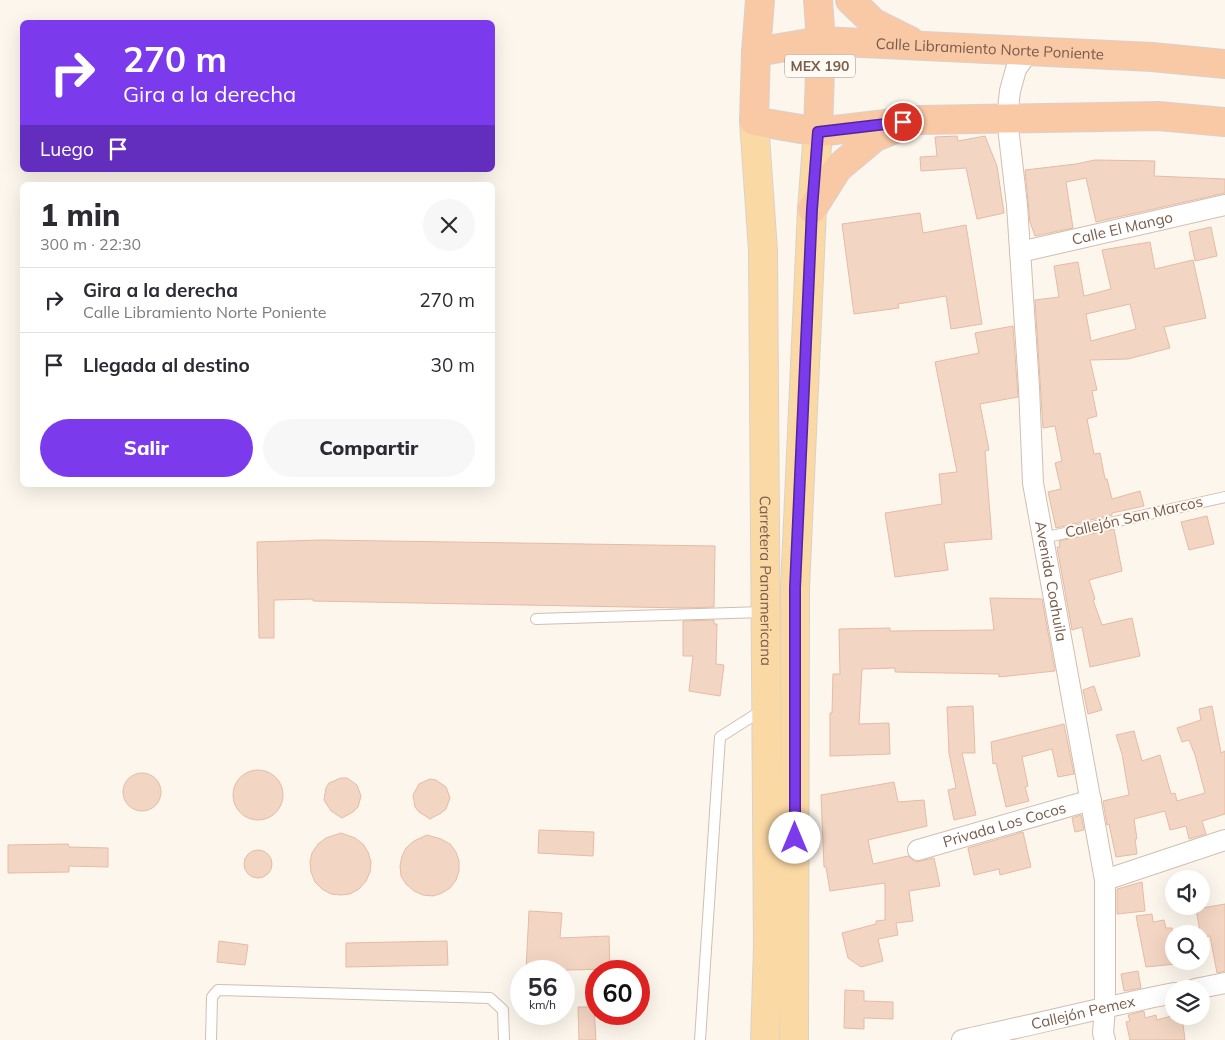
<!DOCTYPE html>
<html lang="es">
<meta charset="utf-8">
<style>
:root{--surface:#fff;--page:#f7f7f7;--text:#2b2b33;--muted:#7c7c81;--line:#e1e1e2;--accent:#7c3aed}
body{margin:0;font-family:Mulish,sans-serif;background:var(--page);color:var(--text);height:100vh;display:flex;flex-direction:column;font-size:19px;white-space:nowrap}
*{box-sizing:border-box;margin:0}
p{font-size:16px;color:var(--muted)}
.icon{flex:none;width:28px;height:28px;fill:none;stroke:currentColor;stroke-width:2;stroke-linecap:round;stroke-linejoin:round}
.map{position:relative;flex:1;overflow:hidden}
.side{position:absolute;left:20px;top:182px;width:475px;height:305px;display:flex;flex-direction:column;background:var(--surface);border-radius:8px;box-shadow:0 5px 20px #0002}
.side>*{flex:none}
.hud{position:absolute;left:20px;top:20px;width:475px;height:152px;border-radius:8px;box-shadow:0 5px 20px #0002;background:#7c3aed;color:#fff;overflow:hidden}
.tools{position:absolute;left:1165px;top:870px;display:grid;gap:10px}
.tools a{display:grid;place-items:center;width:45px;height:45px;border-radius:50%;background:var(--surface);box-shadow:0 5px 20px #0002;font-size:25px}
.speed{position:absolute;left:510px;top:960px;display:flex;gap:10px;font-size:25px;font-weight:700;text-align:center}
.speed>*{display:grid;place-content:center;width:65px;height:65px;border-radius:50%;background:var(--surface);box-shadow:0 5px 20px #0002;line-height:1}
.speed small{font-size:12px;font-weight:400}
.speed .limit{border:8px solid #d22;background:#fff;color:#111}
.pin{position:absolute;display:grid;place-items:center;width:42px;height:42px;color:#fff;margin:-21px;border:2px solid #fff;border-radius:50%;box-shadow:0 1px 5px #0007}
.me{position:absolute;width:55px;margin:-28px;rotate:0deg;stroke-linejoin:round;filter:drop-shadow(0 0 4px #0008)}
.turn{display:flex;align-items:center;gap:18px;height:105px;padding:0 20px;font-size:22px}
.turn .icon{width:65px;height:65px;stroke-width:2.5}
.turn b{display:block;font-size:35px;line-height:42px}
.then{display:flex;align-items:center;height:48px;padding:0 20px;background:#0003;gap:10px;font-size:19px}
.round{display:grid;place-items:center;flex:none;width:52px;height:52px;border-radius:26px;background:var(--page)}
.headline{display:flex;align-items:center;justify-content:space-between;height:85px;padding:0 20px}
h1{font-size:30px;font-weight:800;line-height:38px}
.action{display:flex;gap:10px;margin-top:auto;padding:10px 20px}
.action a{flex:1;height:58px;border-radius:30px;background:var(--accent);color:#fff;font-size:20px;font-weight:800;line-height:58px;text-align:center}
.action a+a{background:var(--page);color:var(--text)}
ul{padding:0;list-style:none}
li{display:flex;align-items:center;gap:15px;height:65px;padding:0 20px;border-top:1px solid var(--line)}
li div{flex:1}
li b{display:block;font-size:19px}
li em{font-style:normal}
.map>svg:first-child{display:block}
.building{fill:#f3d5c3;stroke:#e6bba3;fill-rule:evenodd}
.lines{fill:none;stroke-linecap:round;stroke-linejoin:round}
.service-casing{stroke:#d1beb0;stroke-width:12}
.minor-casing{stroke:#d1beb0;stroke-width:22}
.primary-casing{stroke:#dad1cd;stroke-width:30}
.trunk-casing{stroke:#dad1cd;stroke-width:30}
.service{stroke:#fff;stroke-width:10}
.minor{stroke:#fff;stroke-width:20}
.primary{stroke:#fbd9a5;stroke-width:28}
.trunk{stroke:#f9c8a4;stroke-width:28}
.route-casing{stroke:#51269a;stroke-width:12}
.route{stroke:#7c3aed;stroke-width:9}
.labels{text-anchor:middle;stroke-width:4;stroke-linejoin:round;paint-order:stroke}
.shield{fill:#fffaf3;stroke:#a28b7f;stroke-width:1}
.shield-label{font-size:14px;font-weight:bold;fill:#7a5c4d}
.street-label{font-size:15px;fill:#7a5c4d;stroke:#fffaf3}
</style>
<div class="map">
<svg width="1225" height="1040" viewBox="0 0 1225 1040">
<rect width="100%" height="100%" fill="#fdf6ec"/>
<path class="building" d="M957,136l1,5 27,-5 12,30 7,47 -27,6 -11,-51 -45,3 -1,-14 17,-1 -2,-19z
M1095,160l60,1 -1,15 71,3v14l-129,29 -10,-44 -20,4 7,46 -38,8 -5,-14 -5,-52 51,-6z
M920,213l3,20 43,-8 16,99 -31,5 -5,-33 -48,8 1,4 -45,6 -12,-90z
M1211,227l6,29 -22,5 -6,-29z
M1150,242l5,27 38,-9 13,58 -42,9 6,21 -42,11 -38,1 7,30 -5,1 5,25 -10,3 7,35 6,-1 5,26h2l5,20 28,-8 4,15 -32,7v2l-56,13 -8,-36 13,-3 -6,-26 7,-2 -7,-35 -12,2 -8,-128 24,-3 -5,-31 24,-4 6,34 27,-7 -9,-39zM1130,304l6,25 -45,12 -5,-27z
M1013,326l5,71 -38,7 9,46 -4,1 7,88 -48,4 4,27 -53,7 -10,-64 57,-9 -3,-30 18,-2 -22,-110 44,-9 -4,-20z
M1207,516l7,28 -25,6 -8,-28z
M1114,529l8,42 -33,9 6,19 -2,1 9,25 30,-7 8,38 -50,11 -8,-40 -10,3 -15,-83h3l-1,-6z
M320,540l395,6 -1,61 -31,1 -370,-7v-2l-39,1v38h-15l-2,-96z
M990,598l52,1 13,72 -56,6v-3l-104,-2v-4l-33,1 -3,55 30,-1 1,31 -60,2v-43h2l1,-39h7l-1,-45 51,-1v3l104,-1z
M714,620v4h3l-1,40 8,1 -4,31 -31,-5 4,-35h-10v-35z
M1094,686l8,24 -14,4 -5,-24z
M973,706l2,47h-13l14,62 -22,5 -6,-30 8,-2 -7,-35 -2,-46z
M1212,706l9,47 4,-2v63l-23,7 4,13 -17,5 -3,-13 -16,4 -5,-19 -31,8 3,20h-2l2,15 -21,3 -7,-33 -2,1 -4,-24 26,-6 -7,-41 -6,-19 18,-4 8,30 18,-6 11,39 4,-1 2,8 28,-8 -10,-38 -6,-15 -7,2 -5,-14 24,-8 -2,-11z
M1064,724l10,50 -16,3 -6,-28 -30,8 6,29 -3,1 4,14 -23,6 -10,-44 -3,1 -2,-22z
M233 795a25 25 0 1 1 50 0a25 25 0 1 1-50 0Z
M123 792a19 19 0 1 1 38 0a19 19 0 1 1-38 0Z
M341,778h6l10,7 4,11 -3,11 -5,5 -11,6 -11,-7 -7,-11 2,-12 3,-5z
M430,779l6,1 10,7 4,11 -4,11 -5,4 -11,6 -11,-7 -4,-5 -2,-12 6,-11z
M894,782l4,20 26,-2 3,26 -59,14 5,24 35,-8 8,6 18,-4 6,28 -31,5 4,30 -17,2 2,12 -20,4 5,22 -22,6 -13,-9 -6,-25 34,-9v-3l9,-1v-37l-55,8 -4,-24h-2l-3,-72z
M1081,815l3,15 -9,2 -3,-14z
M539,830l55,2 -1,24 -55,-3z
M1023,832l8,35 -31,8 -1,-6 -25,6 -6,-27z
M341,833l14,5 8,6 5,8 3,10 -1,10 -4,9 -7,8 -9,5 -9,1 -10,-1 -9,-5 -7,-7 -4,-10 -1,-10 2,-9 6,-9 8,-6z
M427,835l14,4 9,5 6,8 3,9v10l-3,9 -6,8 -8,5 -9,3 -10,-1 -9,-4 -8,-7 -5,-8 -1,-10 2,-10 4,-8 8,-7z
M68,844l1,3 39,1v19l-39,-1v6l-61,1v-28z
M244 864a14 14 0 1 1 28 0a14 14 0 1 1-28 0Z
M1142,882l3,29 -28,3v-25z
M1225,904v67l-8,2 -7,-37 -9,1 -5,-28z
M529,911l33,2 -2,25 49,-2 1,33 -84,2z
M1152,914l1,8 11,-2 2,8h6l2,33h2v3l-30,3 -10,-51z
M219,941l29,4 -3,20 -28,-3z
M447,941l1,24 -102,2v-24z
M1138,971l3,17 -17,3 -3,-17z
M845,990l19,1v10l29,1v17l-29,-1v11l-20,-1z
M578,1007h16l2,33h-17z
M1144,1011l1,7 11,-3 1,5 14,-4h11l3,24h-55l-4,-18 4,-1 -2,-6z"/>
<g class="lines">
<defs>
<path id="service" d="M1043,538l182,-41
M536,619l229,-7
M211,1040l1,-43 6,-7 272,8 13,12 1,30
M700,1040l20,-303 44,-28"/>
<g id="minor">
<path id="s1" d="M1029,51l-13,18 -6,22 -3,27 10,87 12,182 4,96 72,397v127l-2,26 2,7"/>
<path id="s2" d="M1020,252l205,-47"/>
<path id="s3" d="M918,850l173,-50"/>
<path d="M1105,880l120,-40"/>
<path d="M1195,989l30,-6"/>
<path id="s4" d="M962,1040c71,-15 141,-33 212,-47"/>
</g>
<g id="primary">
<path id="s5" d="M754,121l9,130 5,696 -3,93"/>
<path d="M794,1040l1,-452 17,-379 6,-77"/>
</g>
<g id="trunk">
<path d="M760,0l-4,52 -2,69 64,11 102,-12 238,-4 67,6"/>
<path d="M850,0l24,23 36,18"/>
<path id="s6" d="M756,52l65,-11 331,16 73,7"/>
<path d="M818,132l3,-91 -3,-41"/>
<path d="M812,209l26,-41 37,-31 23,-9"/>
</g>
</defs>
<use href="#service" class="service-casing"/>
<use href="#minor" class="minor-casing"/>
<use href="#primary" class="primary-casing"/>
<use href="#trunk" class="trunk-casing"/>
<use href="#service" class="service"/>
<use href="#minor" class="minor"/>
<use href="#primary" class="primary"/>
<use href="#trunk" class="trunk"/>
</g>
<g class="lines">
<defs>
<path id="route" d="M795,838v-250l17,-379 6,-77 85,-10"/>
</defs>
<use href="#route" class="route-casing"/>
<use href="#route" class="route"/>
</g>
<g class="labels">
<rect class="shield" x="785" y="54.5" width="70" height="23" rx="4"/>
<g class="shield-label">
<text x="820" y="71">MEX 190</text>
</g>
<g class="street-label">
<text dy="5" stroke="none"><textPath href="#s6" startOffset="235">Calle Libramiento Norte Poniente</textPath></text>
<text dy="5" stroke="none"><textPath href="#s2" startOffset="105">Calle El Mango</textPath></text>
<text transform="translate(1134 517) rotate(-13)" y="5">Callejón San Marcos</text>
<text dy="5" stroke="none"><textPath href="#s5" startOffset="460">Carretera Panamericana</textPath></text>
<text dy="5" stroke="none"><textPath href="#s1" startOffset="538">Avenida Coahuila</textPath></text>
<text dy="5" stroke="none"><textPath href="#s3" startOffset="90">Privada Los Cocos</textPath></text>
<text dy="5" stroke="none"><textPath href="#s4" startOffset="124">Callejón Pemex</textPath></text>
</g>
</g>
</svg>
<div class="tools">
<a><svg class="icon" aria-label="sound" viewBox="0 0 24 24"><path d="M4 9h4l5-4v14l-5-4H4zM17 9q2 3 0 6"/></svg></a>
<a><svg class="icon" aria-label="search" viewBox="0 0 24 24"><circle cx="10" cy="10" r="6"/><path d="M15 15l6 6"/></svg></a>
<a><svg class="icon" aria-label="layers" viewBox="0 0 24 24"><path d="M12 4l9 5-9 5-9-5zM3 14l9 5 9-5"/></svg></a>
</div>
<div class="speed"><div>56<small>km/h</small></div><div class="limit">60</div></div>
<div class="pin" style="left:903px;top:122px;background:#d93025"><svg class="icon" aria-label="arrive" viewBox="0 0 24 24"><path d="M6 21V4h12l-3 4 3 4H6"/></svg></div>
<svg class="me" style="left:795px;top:838px" viewBox="-20 -20 40 40"><circle r="19" fill="#fff"/><path d="M0-13L10 11 0 6-10 11z" fill="#7c3aed"/></svg>
<div class="hud">
<div class="turn"><svg class="icon" aria-label="right" viewBox="0 0 24 24"><path d="M7 20v-9h11M14 6l5 5-5 5"/></svg><div><b>270 m</b>Gira a la derecha</div></div>
<div class="then">Luego<svg class="icon" aria-label="arrive" viewBox="0 0 24 24"><path d="M6 21V4h12l-3 4 3 4H6"/></svg></div>
</div>
<section class="side">
<div class="headline"><div><h1>1 min</h1><p>300 m · 22:30</p></div><a class="round"><svg class="icon" aria-label="close" viewBox="0 0 24 24"><path d="M6 6l12 12M18 6L6 18"/></svg></a></div>
<ul>
<li><svg class="icon" aria-label="right" viewBox="0 0 24 24"><path d="M7 20v-9h11M14 6l5 5-5 5"/></svg><div><b>Gira a la derecha</b><p>Calle Libramiento Norte Poniente</p></div><em>270 m</em></li>
<li><svg class="icon" aria-label="arrive" viewBox="0 0 24 24"><path d="M6 21V4h12l-3 4 3 4H6"/></svg><div><b>Llegada al destino</b></div><em>30 m</em></li>
</ul>
<div class="action"><a>Salir</a><a>Compartir</a></div>
</section>
</div>
